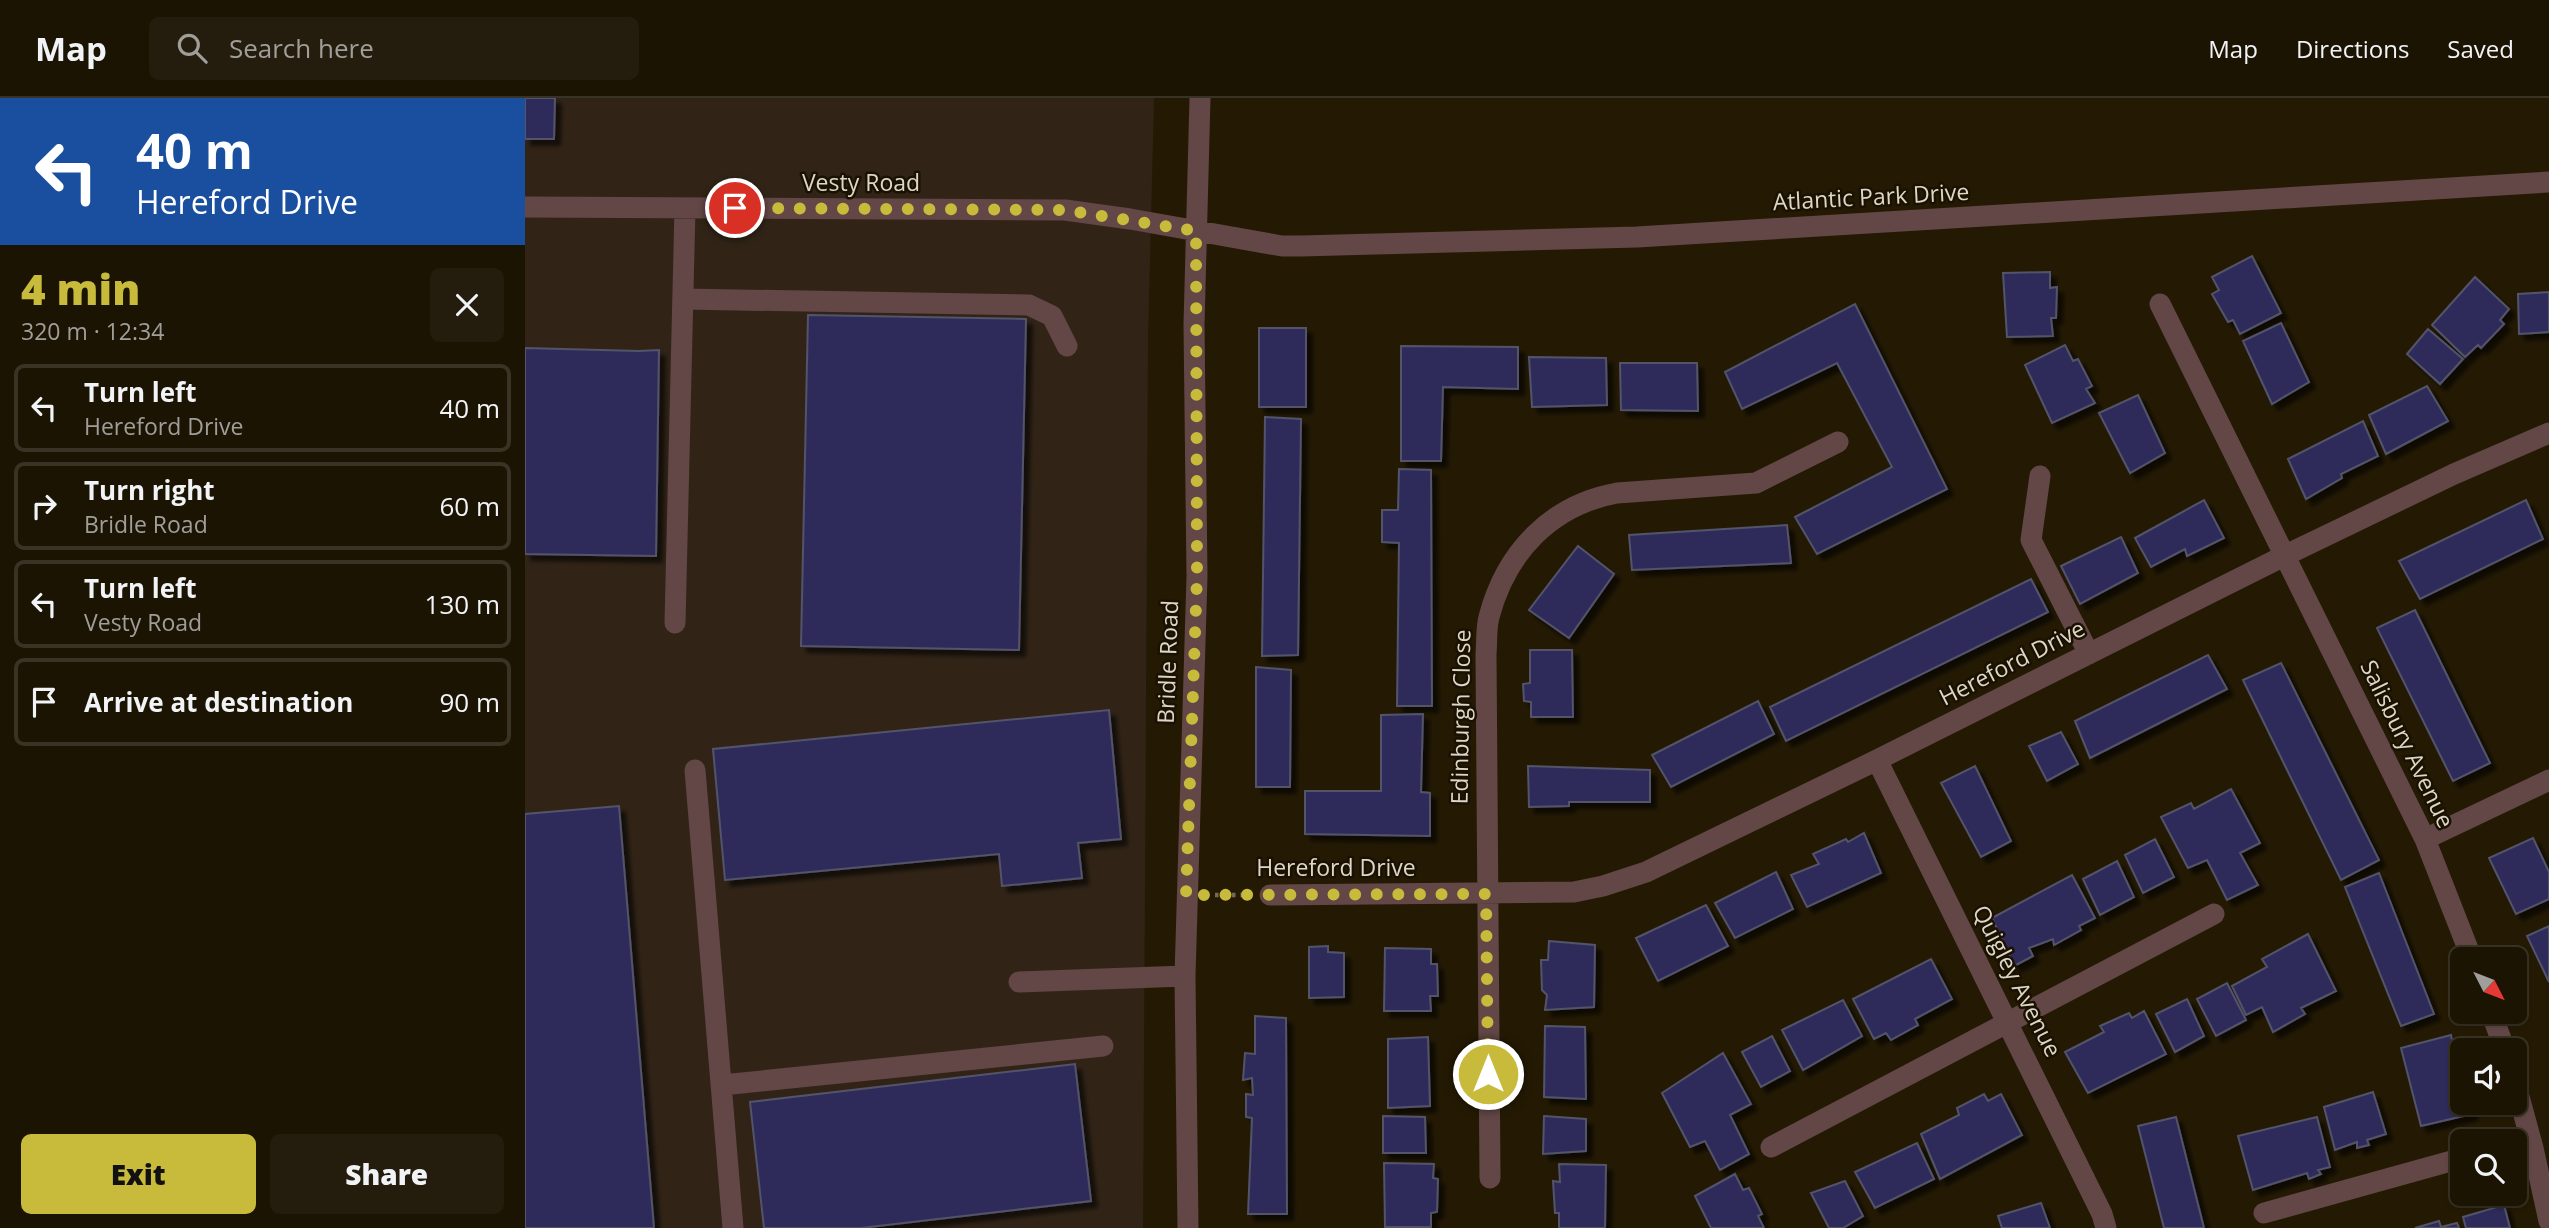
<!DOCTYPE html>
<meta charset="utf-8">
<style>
:root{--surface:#1b1403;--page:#241d0d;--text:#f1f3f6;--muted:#a09e9a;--line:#393325;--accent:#c8bb3b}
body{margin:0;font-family:"Open Sans",sans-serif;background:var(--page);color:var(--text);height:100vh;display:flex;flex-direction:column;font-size:26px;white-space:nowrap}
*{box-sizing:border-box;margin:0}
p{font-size:23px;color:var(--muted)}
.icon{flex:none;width:38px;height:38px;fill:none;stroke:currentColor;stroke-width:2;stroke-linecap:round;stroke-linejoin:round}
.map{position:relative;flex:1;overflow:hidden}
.sheet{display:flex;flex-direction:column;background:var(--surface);width:525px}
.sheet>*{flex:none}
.hud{background:#1a4fa0;color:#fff;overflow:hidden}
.needle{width:46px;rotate:132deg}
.tools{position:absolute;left:1925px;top:849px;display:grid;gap:14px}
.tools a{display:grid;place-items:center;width:77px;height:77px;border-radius:10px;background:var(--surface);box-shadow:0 2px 5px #0004,0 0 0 2px var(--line);font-size:35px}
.pin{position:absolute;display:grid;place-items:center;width:60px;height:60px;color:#fff;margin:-30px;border:4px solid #fff;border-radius:50%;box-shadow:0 2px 7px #0007}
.me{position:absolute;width:77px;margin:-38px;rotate:0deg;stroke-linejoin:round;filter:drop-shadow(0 0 5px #0008)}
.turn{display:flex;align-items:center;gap:24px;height:147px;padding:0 21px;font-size:32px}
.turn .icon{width:91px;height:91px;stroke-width:2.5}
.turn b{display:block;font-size:49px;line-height:60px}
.round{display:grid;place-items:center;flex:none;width:74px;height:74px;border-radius:10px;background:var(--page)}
.summary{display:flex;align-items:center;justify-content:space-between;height:119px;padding:0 21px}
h1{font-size:42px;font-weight:800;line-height:52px;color:var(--accent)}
.action{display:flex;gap:14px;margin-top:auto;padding:14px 21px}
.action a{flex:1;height:80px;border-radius:10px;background:var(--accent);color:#111;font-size:28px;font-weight:800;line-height:80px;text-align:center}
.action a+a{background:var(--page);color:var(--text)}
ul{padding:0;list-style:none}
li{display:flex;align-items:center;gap:21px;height:88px;margin:0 14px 10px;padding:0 7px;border:4px solid var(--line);border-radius:10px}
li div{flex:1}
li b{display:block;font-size:26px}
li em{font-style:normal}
header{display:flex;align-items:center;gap:42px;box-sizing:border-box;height:98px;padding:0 35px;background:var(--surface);border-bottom:2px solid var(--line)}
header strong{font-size:33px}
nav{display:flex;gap:38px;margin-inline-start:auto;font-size:24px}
.search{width:490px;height:63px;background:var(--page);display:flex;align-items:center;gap:18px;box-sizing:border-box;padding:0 24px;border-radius:10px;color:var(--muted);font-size:26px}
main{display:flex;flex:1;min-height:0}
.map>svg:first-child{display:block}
.industrial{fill:#312417}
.building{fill:#2d2c5a;stroke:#52536b;stroke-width:2;filter:url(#shadow)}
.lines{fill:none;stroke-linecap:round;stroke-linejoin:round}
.path{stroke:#726a57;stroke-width:4.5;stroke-dasharray:3.5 5;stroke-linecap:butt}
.minor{stroke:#624746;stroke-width:21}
.route{stroke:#c8bb3b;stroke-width:12;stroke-dasharray:0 21.6}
.labels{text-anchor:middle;stroke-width:5;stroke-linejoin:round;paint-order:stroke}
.street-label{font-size:23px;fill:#ddd7c9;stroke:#1b1100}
</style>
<header>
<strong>Map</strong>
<div class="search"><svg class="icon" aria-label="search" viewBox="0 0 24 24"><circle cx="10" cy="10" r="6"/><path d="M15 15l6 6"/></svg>Search here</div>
<nav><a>Map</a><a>Directions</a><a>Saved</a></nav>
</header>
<main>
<section class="sheet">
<div class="hud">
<div class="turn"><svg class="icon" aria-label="left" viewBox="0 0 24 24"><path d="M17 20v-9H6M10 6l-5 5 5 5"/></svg><div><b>40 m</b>Hereford Drive</div></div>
</div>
<div class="summary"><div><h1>4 min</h1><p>320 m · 12:34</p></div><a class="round"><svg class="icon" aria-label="close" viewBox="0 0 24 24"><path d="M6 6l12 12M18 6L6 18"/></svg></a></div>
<ul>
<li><svg class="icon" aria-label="left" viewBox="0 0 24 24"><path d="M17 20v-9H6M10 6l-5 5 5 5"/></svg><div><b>Turn left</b><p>Hereford Drive</p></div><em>40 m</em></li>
<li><svg class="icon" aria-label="right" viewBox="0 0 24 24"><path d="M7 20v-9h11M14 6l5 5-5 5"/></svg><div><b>Turn right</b><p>Bridle Road</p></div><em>60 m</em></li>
<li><svg class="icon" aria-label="left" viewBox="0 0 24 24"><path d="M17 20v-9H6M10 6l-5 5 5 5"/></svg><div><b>Turn left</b><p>Vesty Road</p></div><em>130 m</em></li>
<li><svg class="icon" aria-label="arrive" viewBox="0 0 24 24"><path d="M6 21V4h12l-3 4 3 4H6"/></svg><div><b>Arrive at destination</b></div><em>90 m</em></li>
</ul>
<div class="action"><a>Exit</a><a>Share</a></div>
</section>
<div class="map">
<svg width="2024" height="1130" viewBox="0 0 2024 1130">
<defs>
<filter id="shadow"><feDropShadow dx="6" dy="6" stdDeviation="2" flood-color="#0009"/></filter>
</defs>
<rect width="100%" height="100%" fill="#241a04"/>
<path class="industrial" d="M0,0h629l-6,239 -5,891h-618z"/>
<path class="building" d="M0,0h30l-1,41h-29z
M1727,158l29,57 -41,21 -7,-14 -5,2 -16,-28 7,-4 -7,-13z
M1525,174v16l7,-1 -1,31h-5l2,18 -46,1 -4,-64z
M1950,179l34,32 -9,11 4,4 -23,24 -3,-3 -13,12 -33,-32z
M2024,194v40l-30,2 -1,-40z
M1330,206l92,185 -130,65 -22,-37 97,-50 -55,-104 -95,46 -17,-37z
M283,217l218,4 -7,331 -218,-4z
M1756,225l28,59 -37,22 -29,-63z
M734,230h47v79h-47z
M1903,231l35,30 -23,25 -33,-30z
M1540,247l8,16 5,-2 14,27 -6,3 9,14 -43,20 -27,-58z
M876,248l117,1v42l-75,-2 -2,74h-40z
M0,250l114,3 20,-1 -3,206 -131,-2z
M1004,259l77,1 1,47 -75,2z
M1095,265h77l1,48 -77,-1z
M1902,288l21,35 -62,33 -17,-39z
M1613,297l27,58 -35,20 -31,-60z
M740,319l36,2 -3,236 -36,1z
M1838,323l15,35 -37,18 1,4 -36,21 -18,-40z
M874,371l32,1 1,236h-35l2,-163 -17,-1v-32h16z
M1679,402l20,38 -37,18 -2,-7 -34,18 -16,-29z
M2001,402l17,39 -123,60 -21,-38z
M1262,427l4,38 -159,7 -3,-35z
M1596,439l17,36 -58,31 -19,-38z
M1053,448l36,28 -45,64 -40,-28z
M1506,481l17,33 -262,129 -16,-34z
M1890,512l75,153 -37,18 -76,-153z
M1005,552h42l1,67h-42v-15l-7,-1 -1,-17 7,-1z
M1683,557l19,34 -137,69 -15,-37z
M1756,565l98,197 -38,20 -98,-200z
M731,569l35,3 -1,117h-34z
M1233,603l16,33 -103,53 -19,-32z
M584,612l12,129 -43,4 4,35 -80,8 -3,-32 -274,26 -12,-131z
M898,616l-2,78 9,1v43l-125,-2v-43h76v-76z
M1536,634l17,32 -31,17 -18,-35z
M1003,668l122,4v32h-81v4l-40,1z
M1450,668l36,75 -30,16 -40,-74z
M1706,691l29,54 -20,10 18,32 -31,15 -20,-40 -19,8 -27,-51 30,-14 3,6z
M94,708l35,422h-129v-414z
M1339,735l17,40 -74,34 -16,-32 28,-11 -6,-10 33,-15 2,3z
M2008,740l16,34v27l-33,15 -27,-56z
M1630,741l19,38 -31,16 -18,-38z
M1592,763l17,36 -34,18 -17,-36z
M1251,774l17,37 -58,29 -20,-35z
M1854,775l55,141 -33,12 -56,-139z
M1547,777l23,43 -16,8 2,4 -27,15 -1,-6 -24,9 4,8 -19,10 -22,-48z
M1181,807l22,41 -70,35 -22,-43z
M2024,828v56l-22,-46z
M1783,836l28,57 -35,17 4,6 -32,18 -11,-25 -16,8 -14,-29 35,-19 -5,-8z
M1024,843l46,4 -1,62 -49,3 2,-15 -5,-5 -1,-30h7z
M803,848v6l16,1v44l-35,1v-51z
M860,850l46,1v15h6l1,32h-8l1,15h-47z
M1406,861l21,40 -37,20 3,6 -27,15 -5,-7 -12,6 -21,-40z
M1702,885l19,37 -30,16 -19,-37z
M1662,901l17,37 -29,16 -19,-38z
M1318,902l19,36 -59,34 -21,-40z
M1619,913l22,43 -78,39 -23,-41 39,-20 -4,-6 29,-13 3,5z
M730,918l31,2 1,196h-39l4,-96 -6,-1v-23l7,1 -1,-17 -9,2 2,-27 10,1z
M1020,928l40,1 1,72 -42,-2z
M1926,937l2,10 7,-3 2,12v48h5l5,12 -51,12 -20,-78z
M1247,938l18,35 -29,16 -19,-35z
M903,939l2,69 -42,2v-69z
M1198,955l28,51 -21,11 19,39 -29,16 -15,-29 -15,6 -28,-54z
M550,966l16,137 -230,27h-97l-14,-126z
M1848,994l13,42 -19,6 2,5 -12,3v-6l-22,8 -11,-43z
M1459,996l4,7 13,-7 21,41 -82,44 -19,-45 38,-19 -2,-7z
M858,1018l42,1 1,36h-43z
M1019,1018l42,3v32l-43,3z
M1651,1019l28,111h-40l-26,-102z
M1792,1019l13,50 -12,3 3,4 -12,5 -2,-6 -54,17 -15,-54z
M1392,1045l17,36 -59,29 -20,-36z
M859,1065l50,1 -1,14 5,1 -1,33 -6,1v14h-46z
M1034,1066l47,1 -1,63h-46v-15h-4l-2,-32 7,1z
M1210,1076l8,16 6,-2 13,26 -4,2 6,12h-53l-16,-32z
M1320,1083l18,35 -20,12h-14l-18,-35z
M1516,1105l9,25h-48l-4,-12z
M1979,1107l6,23h-44l-3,-11z
M1914,1123l2,6 16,-4 2,5h-44z"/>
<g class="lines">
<path class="path" d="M690,797h30"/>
<path class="minor" d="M0,109l540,3 65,9 152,27h19l336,-9 912,-55
M158,201l346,6 23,11 15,30
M1635,206l265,535 47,120
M1515,378l-9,64 58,114
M150,525l10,-415
M1352,662l225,454 4,14
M170,672l38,458
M1900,741l124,-59
M745,797l304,-3 29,-6 43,-14 231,-112 409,-205 168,-81 95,-41
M494,884l166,-6
M1966,914l14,38
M1990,984l18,66 16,73
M197,987l381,-39
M1246,1049l443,-233
M965,1080l-4,-524c1,-12 0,-26 3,-37 17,-65 62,-112 128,-124l139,-10 82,-41
M1739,1115l198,-55
M663,1130l-3,-252 12,-400 -3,-251 6,-227"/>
</g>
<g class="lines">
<path class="route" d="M210,110l330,2 131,21 1,345 -11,319 300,-1 2,180"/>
</g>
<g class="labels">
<g class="street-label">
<text x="336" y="93">Vesty Road</text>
<text transform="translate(1346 99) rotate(-3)" y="8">Atlantic Park Drive</text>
<text transform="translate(643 564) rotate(-88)" y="8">Bridle Road</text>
<text transform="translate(1487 565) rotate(-27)" y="8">Hereford Drive</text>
<text transform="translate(936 619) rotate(-89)" y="8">Edinburgh Close</text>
<text transform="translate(1882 646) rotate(64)" y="8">Salisbury Avenue</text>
<text x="811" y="778">Hereford Drive</text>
<text transform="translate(1492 883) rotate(63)" y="8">Quigley Avenue</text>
</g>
</g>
</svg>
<div class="tools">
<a><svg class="needle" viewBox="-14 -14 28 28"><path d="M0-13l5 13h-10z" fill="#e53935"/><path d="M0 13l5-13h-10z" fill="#a09e9a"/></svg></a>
<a><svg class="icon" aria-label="sound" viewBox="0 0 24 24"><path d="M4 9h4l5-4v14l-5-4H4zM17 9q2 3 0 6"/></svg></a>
<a><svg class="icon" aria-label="search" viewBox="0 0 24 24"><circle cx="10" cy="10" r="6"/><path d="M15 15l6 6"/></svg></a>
</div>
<div class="pin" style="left:210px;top:110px;background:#d93025"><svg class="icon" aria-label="arrive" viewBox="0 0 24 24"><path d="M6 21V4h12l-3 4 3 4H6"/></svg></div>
<svg class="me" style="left:963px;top:976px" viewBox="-20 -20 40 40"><circle r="17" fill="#c8bb3b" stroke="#fff" stroke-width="3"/><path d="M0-11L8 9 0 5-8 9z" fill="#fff"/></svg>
</div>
</main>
